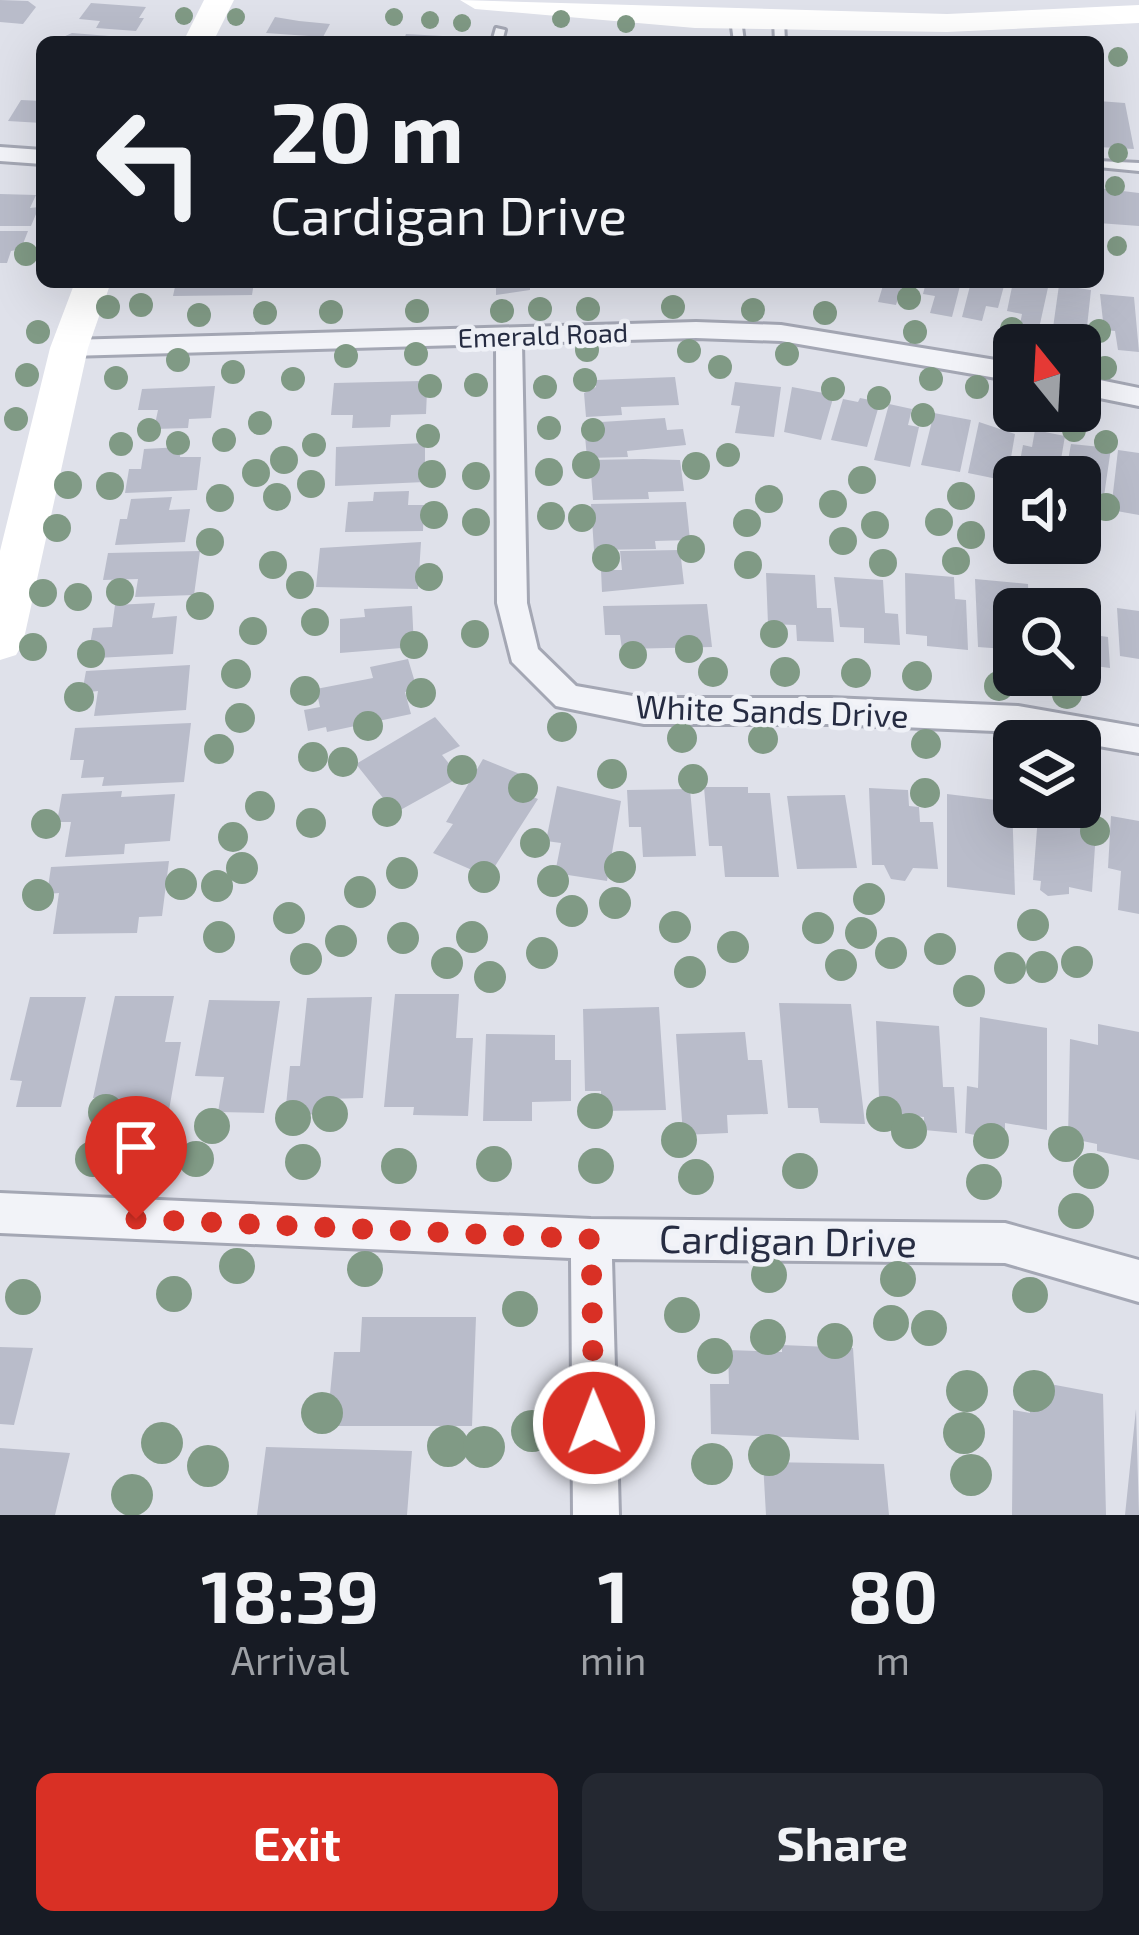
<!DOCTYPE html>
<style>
:root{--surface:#171b24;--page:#242831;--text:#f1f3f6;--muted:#9ea1a6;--accent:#d93025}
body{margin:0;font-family:"Exo 2",sans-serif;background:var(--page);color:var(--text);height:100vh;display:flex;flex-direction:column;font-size:45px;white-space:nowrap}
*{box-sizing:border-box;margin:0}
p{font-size:39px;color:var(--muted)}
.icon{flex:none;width:66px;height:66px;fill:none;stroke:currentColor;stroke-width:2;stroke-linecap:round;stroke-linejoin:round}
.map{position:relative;height:1515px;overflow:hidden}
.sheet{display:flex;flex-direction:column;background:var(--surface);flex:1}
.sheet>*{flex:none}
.guide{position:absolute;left:36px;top:36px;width:1068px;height:252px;border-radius:18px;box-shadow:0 12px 48px #0002;background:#171b24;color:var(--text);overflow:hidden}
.needle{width:78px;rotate:342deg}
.controls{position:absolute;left:993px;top:324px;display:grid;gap:24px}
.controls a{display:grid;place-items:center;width:108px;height:108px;border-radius:18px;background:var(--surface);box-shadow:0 12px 48px #0002;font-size:60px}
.pin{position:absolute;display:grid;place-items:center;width:102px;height:102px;color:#fff;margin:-123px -51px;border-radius:50% 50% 50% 0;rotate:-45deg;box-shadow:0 0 12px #0007}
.pin .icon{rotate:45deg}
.me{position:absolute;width:132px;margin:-66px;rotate:359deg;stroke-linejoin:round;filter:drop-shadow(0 0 9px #0008)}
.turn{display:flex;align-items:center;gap:42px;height:252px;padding:0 36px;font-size:54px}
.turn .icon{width:156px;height:156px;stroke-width:2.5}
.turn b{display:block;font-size:84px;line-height:102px}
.eta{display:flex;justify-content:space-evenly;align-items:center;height:204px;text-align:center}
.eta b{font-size:72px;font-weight:700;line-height:84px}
.action{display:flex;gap:24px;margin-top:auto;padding:24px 36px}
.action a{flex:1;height:138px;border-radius:18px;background:var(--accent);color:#fff;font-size:48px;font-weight:700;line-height:138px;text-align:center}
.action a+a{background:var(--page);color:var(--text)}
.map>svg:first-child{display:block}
.building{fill:#b9bcca}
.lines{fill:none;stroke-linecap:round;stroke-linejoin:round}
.lane-casing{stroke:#a4a7b4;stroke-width:6}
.street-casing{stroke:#a4a7b4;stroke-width:6}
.lane{fill:#f2f3f8;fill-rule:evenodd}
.street{fill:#f2f3f8;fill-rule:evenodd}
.secondary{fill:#fff;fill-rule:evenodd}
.tree{fill:#809a85}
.route{stroke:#d93025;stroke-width:21;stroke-dasharray:0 37.8}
.labels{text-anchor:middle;stroke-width:9;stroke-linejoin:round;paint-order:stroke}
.far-street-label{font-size:27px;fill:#262c42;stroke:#eff1f7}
.street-label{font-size:33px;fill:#262c42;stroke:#eff1f7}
.near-street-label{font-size:39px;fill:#262c42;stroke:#eff1f7}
</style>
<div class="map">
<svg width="1139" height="1515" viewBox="0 0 1139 1515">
<rect width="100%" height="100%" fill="#dfe1ea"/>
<path class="building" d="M0,0l28,1 8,6 -13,17 -23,-2z
M91,3l55,4 -7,11h5l-8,13 -40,-3 4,-7 -21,-2z
M275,17l24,4 31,3 -7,13 -57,-4z
M72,33l62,5 -3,4h-79z
M406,34l55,3 -1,5h-57z
M21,100l21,1v22l-34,-2z
M1098,101l27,2 9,46 -36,-2z
M1098,188l41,5v33l-41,-3z
M0,194l36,1 -6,13 9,-1 -8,19h-31z
M0,231h28l-7,18 -10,2 -4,12h-7z
M176,282h78l-2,13 -79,1z
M496,282h34v8l-34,5z
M884,282h33l-4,12 -13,-2 -4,13 -18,-3z
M926,282h35l-9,35 -22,-4 5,-17 -12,-2z
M971,282h34l-7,26 -12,-2 -4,15 -20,-4z
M1013,282l36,1 -11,50 -19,-4 3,-15 -15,-3z
M1059,285l32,5 -4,37 -14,-3 -2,14 -19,-3z
M1100,294l34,3 5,55 -21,-2 -3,-19 -11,-1z
M675,377l4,28 -58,2 1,8 -36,2 -2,-24 12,-6v-7z
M421,381v10h6l-1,23 -35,1 -1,12 -38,1 1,-13h-22l3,-32z
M735,382l46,5 -7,50 -39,-4 5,-27 -9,-1z
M215,386l-4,32 -22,1 -1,9 -34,1 4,-19h-20l4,-21z
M792,387l42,8 -13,45 -37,-8z
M860,398l20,4 -13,45 -36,-7 12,-41 15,3z
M889,404l23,5 -4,16 11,2 -9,40 -36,-7z
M934,413l37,7 -11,52 -39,-7z
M665,418l2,12 16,-1 3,16 -59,6 1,6 -41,1 -2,-22 17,-1 -1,-13z
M979,422l36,12 -8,47 -39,-8z
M1035,430l30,6 -7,41h-41l6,-32 9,2z
M425,443v39l-90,4 1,-39z
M1071,444l40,4 -7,48 -24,-5v-14h-15z
M181,447l-1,10h21l-4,33 -72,3 4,-24h12l3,-20z
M1118,450l21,3v62l-28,-5z
M643,459l37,1 4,31 -36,1 1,7 -56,1 -3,-40z
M409,491l-1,14h16l-1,26 -78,1 3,-30 25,-1 1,-9z
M172,497l-3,13 21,-1 -5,33 -70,3 5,-26h7l4,-20z
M686,502l4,38 -35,1 1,8 -62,1 -3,-46z
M421,542l-3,47 -102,-2 4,-39z
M680,550l4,34 -82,8 -1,-22h21l-2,-19z
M200,551l-6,44 -59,2 3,-18 -35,1 5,-27z
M766,573l49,2 2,33h14l3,34 -37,-1 -1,-16 -28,-1z
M905,573l49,4 1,22 11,1 2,50 -41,-4v-10l-21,-2z
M834,577l49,3 2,33 13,1 2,31 -36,-2v-15l-24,-1z
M975,579l53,5 1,25h-15v47h-8l-1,-7 -27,-2z
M1050,598l49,6 2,32 7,1 2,31 -30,-4v-55h-29z
M155,603l-3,15 25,-2 -4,38 -77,4 2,-15 -8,1 3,-16 19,-1 3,-22z
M707,604l5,43 -90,2 -2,-14h-15l-2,-29z
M412,606l2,41 -74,6v-34l25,-2 -1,-8z
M1117,608l22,3v48l-19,-3z
M408,659l9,30 -12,3 6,22 -84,18 -1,-5 -18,4 -4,-21 16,-3 -4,-18 57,-11 -3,-11z
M190,665l-4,45 -92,6 4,-25 -16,2 4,-22z
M435,717l25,29 -18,9 18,22 -65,36 -39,-49z
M191,723l-7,59 -82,4 2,-9 -23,1 3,-18h-14l5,-32z
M483,759l37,15 -9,14 27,11 -50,78 -55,-24 20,-29 -7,-2z
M557,786l64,15 -14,80 -52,-8 6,-30 -15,-2z
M704,787h44v6h22l9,84h-54l-3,-31h-13z
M869,788l39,2 1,16 10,1 1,15h13l5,47 -25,-1 -8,13 -14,-2 -7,-14h-12z
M690,789l6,67 -53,1 -2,-30h-12l-2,-37z
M122,791l-1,6 54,-3 -5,47 -45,3 -1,10 -59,3 6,-35h-14l5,-28z
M947,794l65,8 3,93 -68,-8z
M845,795l12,73 -60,1 -10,-73z
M1032,807l40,3v10l18,4 -1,20 6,2 -3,46 -23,-5v7l-21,2 -8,-6 1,-9 -8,-1 5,-64 -6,-1z
M1111,816l28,5v93l-21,-4 3,-39 -13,-3z
M169,861l-7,55 -23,1 -2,16 -84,1 6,-41 -12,1 4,-27z
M395,994h64l-3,44h17l-5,78 -55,-1 1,-8h-30z
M115,996h59l-9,46h16l-12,68h-49l2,-11 -29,-1z
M30,997h56l-25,110h-45l6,-26 -12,-1z
M372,997l-9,101 -35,1 -2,15 -41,1 5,-49h10l7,-68z
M209,1000l71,1 -16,112 -46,-1 6,-35 -29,-1z
M779,1003l72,1 14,120 -45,-1 -2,-15h-30z
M659,1007l7,103 -65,1v-20h-16l-2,-82z
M980,1017l67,11v102l-42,-7v18l-40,-8 2,-47 11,2z
M876,1021l63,5 4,61h11l3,46 -33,-3v-13l-39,-3 -1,-16 -5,-1z
M1098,1024l41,8v128l-42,-9v-7l-29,-6 2,-99 28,6z
M745,1032l3,28h14l6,54 -41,1 1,18 -45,2 -7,-101z
M486,1034l69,1v25h16v41l-39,1v19h-49z
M362,1317h114l-4,109h-145l7,-74h26z
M782,1345l71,3 6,92 -148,-6 -1,-50h19l-1,-34 54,2z
M0,1347l33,1 -19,77 -14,-1z
M1050,1384l53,10 3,121h-94l1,-105 17,3v-20l17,4z
M1136,1409l3,106h-14z
M266,1447l146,4 -5,64h-150z
M0,1448l70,5 -15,62h-55z
M763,1462l121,2 5,51h-123z"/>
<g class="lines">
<defs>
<path id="lane" d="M736,16l5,3 3,23h-10l-3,-23z
M779,17l5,3 1,22h-10l-1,-22z
M496,28l9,2 -3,12h-10z
M1098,161l41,2v8l-41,-4z"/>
<path id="street" d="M0,147l42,3v14l-42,-3z
M696,322l85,3 233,38v18l-233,-40 -85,-3 -174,5 5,260 11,46 38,37 68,12h187l187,8 121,21v26l-121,-21 -187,-8h-187l-88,-18 -44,-44 -15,-59 -1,-259 -427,12 -13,-8 13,-8z
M1080,376l59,12v18l-59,-12z
M0,1193l591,26 414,4 134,37v42l-134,-39 -393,-4 7,256h-46l-2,-257 -571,-25z"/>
</defs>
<use href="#lane" class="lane-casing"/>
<use href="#street" class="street-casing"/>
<use href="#lane" class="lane"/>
<use href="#street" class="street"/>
<path class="secondary" d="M204,0h30l-21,42h-30z
M460,0l487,14 192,-9v18l-192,9 -252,-4 -220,-19z
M75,282h36l-23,66 -65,295 -7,12 -16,5v-109l50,-203z"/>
</g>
<g class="tree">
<circle cx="184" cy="16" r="9"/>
<circle cx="236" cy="17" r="9"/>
<circle cx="394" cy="17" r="9"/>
<circle cx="561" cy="19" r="9"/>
<circle cx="430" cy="20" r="9"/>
<circle cx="462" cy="23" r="9"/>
<circle cx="626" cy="24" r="9"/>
<circle cx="1118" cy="57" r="10"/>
<circle cx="1118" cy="153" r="10"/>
<circle cx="1115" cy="186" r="10"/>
<circle cx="1117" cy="246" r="10"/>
<circle cx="26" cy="254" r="12"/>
<circle cx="909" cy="298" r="12"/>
<circle cx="141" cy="305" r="12"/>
<circle cx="108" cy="307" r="12"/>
<circle cx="673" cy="307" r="12"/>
<circle cx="540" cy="309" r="12"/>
<circle cx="588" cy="309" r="12"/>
<circle cx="753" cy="310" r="12"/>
<circle cx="417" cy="311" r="12"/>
<circle cx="502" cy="311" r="12"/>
<circle cx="331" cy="312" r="12"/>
<circle cx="265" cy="313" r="12"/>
<circle cx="825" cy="313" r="12"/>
<circle cx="199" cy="315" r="12"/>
<circle cx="1012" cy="329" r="12"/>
<circle cx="1099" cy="331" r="12"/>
<circle cx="38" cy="332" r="12"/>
<circle cx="915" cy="332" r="12"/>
<circle cx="587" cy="350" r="12"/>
<circle cx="689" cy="351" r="12"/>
<circle cx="416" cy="354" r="12"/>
<circle cx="787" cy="354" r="12"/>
<circle cx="346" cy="356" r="12"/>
<circle cx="178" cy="360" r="12"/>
<circle cx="720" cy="367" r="12"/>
<circle cx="1105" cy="368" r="12"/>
<circle cx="233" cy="372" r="12"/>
<circle cx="27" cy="375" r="12"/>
<circle cx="116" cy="378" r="12"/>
<circle cx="293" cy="379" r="12"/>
<circle cx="931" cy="379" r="12"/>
<circle cx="585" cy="380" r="12"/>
<circle cx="476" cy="385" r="12"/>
<circle cx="430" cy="386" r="12"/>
<circle cx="545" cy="387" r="12"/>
<circle cx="977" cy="387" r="12"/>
<circle cx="833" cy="389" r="12"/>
<circle cx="879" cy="398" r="12"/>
<circle cx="923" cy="415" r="12"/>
<circle cx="16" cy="419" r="12"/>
<circle cx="260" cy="423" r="12"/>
<circle cx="549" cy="428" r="12"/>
<circle cx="149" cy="430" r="12"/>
<circle cx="593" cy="430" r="12"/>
<circle cx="1074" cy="430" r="12"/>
<circle cx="428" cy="436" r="12"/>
<circle cx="224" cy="440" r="12"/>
<circle cx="1106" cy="442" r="12"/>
<circle cx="178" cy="443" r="12"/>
<circle cx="121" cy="444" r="12"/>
<circle cx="314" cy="445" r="12"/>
<circle cx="728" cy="455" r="12"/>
<circle cx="284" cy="460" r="14"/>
<circle cx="586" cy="465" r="14"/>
<circle cx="696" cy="466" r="14"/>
<circle cx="549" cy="472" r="14"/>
<circle cx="256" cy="473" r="14"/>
<circle cx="432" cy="474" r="14"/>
<circle cx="476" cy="476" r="14"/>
<circle cx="862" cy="480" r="14"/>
<circle cx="311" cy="484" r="14"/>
<circle cx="68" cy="485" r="14"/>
<circle cx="110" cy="486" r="14"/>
<circle cx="961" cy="496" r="14"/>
<circle cx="277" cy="497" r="14"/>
<circle cx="220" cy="498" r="14"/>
<circle cx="769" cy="499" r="14"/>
<circle cx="833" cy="504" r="14"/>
<circle cx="1106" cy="507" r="14"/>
<circle cx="434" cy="515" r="14"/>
<circle cx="551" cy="516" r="14"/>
<circle cx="582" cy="518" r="14"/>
<circle cx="476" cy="522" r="14"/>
<circle cx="939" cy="522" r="14"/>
<circle cx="747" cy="523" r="14"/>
<circle cx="875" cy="525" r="14"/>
<circle cx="57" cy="528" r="14"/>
<circle cx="971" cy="535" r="14"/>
<circle cx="843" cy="541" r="14"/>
<circle cx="210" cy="542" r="14"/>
<circle cx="691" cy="549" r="14"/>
<circle cx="606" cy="558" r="14"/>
<circle cx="956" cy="561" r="14"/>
<circle cx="883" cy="563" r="14"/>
<circle cx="273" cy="565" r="14"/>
<circle cx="748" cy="565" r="14"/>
<circle cx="429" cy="577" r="14"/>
<circle cx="300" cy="585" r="14"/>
<circle cx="120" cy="592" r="14"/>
<circle cx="43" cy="593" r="14"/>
<circle cx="78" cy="597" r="14"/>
<circle cx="200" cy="606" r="14"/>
<circle cx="315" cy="622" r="14"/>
<circle cx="253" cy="631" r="14"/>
<circle cx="475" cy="634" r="14"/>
<circle cx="774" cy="634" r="14"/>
<circle cx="414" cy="645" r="14"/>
<circle cx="33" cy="647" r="14"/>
<circle cx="689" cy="649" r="14"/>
<circle cx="91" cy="654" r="14"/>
<circle cx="633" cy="655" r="14"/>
<circle cx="713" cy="672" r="15"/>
<circle cx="785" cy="672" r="15"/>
<circle cx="856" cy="673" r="15"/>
<circle cx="236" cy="674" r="15"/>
<circle cx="917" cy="676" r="15"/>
<circle cx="999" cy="686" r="15"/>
<circle cx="305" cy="691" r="15"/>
<circle cx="421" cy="693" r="15"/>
<circle cx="1067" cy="694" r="15"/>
<circle cx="79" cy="697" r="15"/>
<circle cx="240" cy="718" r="15"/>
<circle cx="368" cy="726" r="15"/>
<circle cx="562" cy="727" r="15"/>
<circle cx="682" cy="738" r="15"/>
<circle cx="763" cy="739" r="15"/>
<circle cx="926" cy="744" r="15"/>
<circle cx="219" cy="749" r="15"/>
<circle cx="313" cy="757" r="15"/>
<circle cx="343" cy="762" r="15"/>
<circle cx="462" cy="770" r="15"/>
<circle cx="612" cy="774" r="15"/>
<circle cx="693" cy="779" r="15"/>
<circle cx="523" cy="788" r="15"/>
<circle cx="925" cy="793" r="15"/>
<circle cx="260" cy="806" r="15"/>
<circle cx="387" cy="812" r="15"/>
<circle cx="311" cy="823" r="15"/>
<circle cx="46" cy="824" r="15"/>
<circle cx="1095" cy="831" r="15"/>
<circle cx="233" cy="837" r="15"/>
<circle cx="535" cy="843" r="15"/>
<circle cx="620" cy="867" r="16"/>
<circle cx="242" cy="868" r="16"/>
<circle cx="402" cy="873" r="16"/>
<circle cx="484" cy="877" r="16"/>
<circle cx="553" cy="881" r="16"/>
<circle cx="181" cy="884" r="16"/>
<circle cx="217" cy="886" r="16"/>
<circle cx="360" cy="892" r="16"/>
<circle cx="38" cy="895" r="16"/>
<circle cx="869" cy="899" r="16"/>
<circle cx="615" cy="903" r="16"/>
<circle cx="572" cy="911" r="16"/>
<circle cx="289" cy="918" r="16"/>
<circle cx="1033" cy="925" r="16"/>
<circle cx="675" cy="927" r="16"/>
<circle cx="818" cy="928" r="16"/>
<circle cx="861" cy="933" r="16"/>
<circle cx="219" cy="937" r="16"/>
<circle cx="472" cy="937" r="16"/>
<circle cx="403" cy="938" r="16"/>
<circle cx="341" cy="941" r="16"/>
<circle cx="733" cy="947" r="16"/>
<circle cx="940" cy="949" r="16"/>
<circle cx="542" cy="953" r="16"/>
<circle cx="891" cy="953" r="16"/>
<circle cx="306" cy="959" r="16"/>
<circle cx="1077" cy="962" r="16"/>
<circle cx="447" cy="963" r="16"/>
<circle cx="841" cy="965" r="16"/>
<circle cx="1042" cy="967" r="16"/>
<circle cx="1010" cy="968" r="16"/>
<circle cx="690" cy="972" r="16"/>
<circle cx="490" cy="977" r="16"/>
<circle cx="969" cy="991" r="16"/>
<circle cx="595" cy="1111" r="18"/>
<circle cx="106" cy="1112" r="18"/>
<circle cx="330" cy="1114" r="18"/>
<circle cx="884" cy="1114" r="18"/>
<circle cx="293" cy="1118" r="18"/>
<circle cx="212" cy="1126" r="18"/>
<circle cx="909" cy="1131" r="18"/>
<circle cx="679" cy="1140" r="18"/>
<circle cx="991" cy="1141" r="18"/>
<circle cx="1066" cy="1144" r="18"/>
<circle cx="93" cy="1159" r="18"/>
<circle cx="196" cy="1159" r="18"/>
<circle cx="303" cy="1162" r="18"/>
<circle cx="494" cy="1164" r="18"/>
<circle cx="399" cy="1166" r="18"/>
<circle cx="596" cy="1166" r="18"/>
<circle cx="800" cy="1171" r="18"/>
<circle cx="1091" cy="1171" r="18"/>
<circle cx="696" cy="1177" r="18"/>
<circle cx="984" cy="1182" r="18"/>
<circle cx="1076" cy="1211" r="18"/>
<circle cx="237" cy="1266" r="18"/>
<circle cx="365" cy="1269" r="18"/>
<circle cx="769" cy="1275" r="18"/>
<circle cx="898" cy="1279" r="18"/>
<circle cx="174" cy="1294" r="18"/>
<circle cx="1030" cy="1295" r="18"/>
<circle cx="23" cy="1297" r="18"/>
<circle cx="520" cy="1309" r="18"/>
<circle cx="682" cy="1315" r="18"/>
<circle cx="891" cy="1323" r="18"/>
<circle cx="929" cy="1328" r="18"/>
<circle cx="768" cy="1337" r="18"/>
<circle cx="835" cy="1341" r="18"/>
<circle cx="715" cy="1356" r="18"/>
<circle cx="967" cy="1391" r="21"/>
<circle cx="1034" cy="1391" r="21"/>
<circle cx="322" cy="1413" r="21"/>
<circle cx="532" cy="1431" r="21"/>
<circle cx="964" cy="1433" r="21"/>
<circle cx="162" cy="1443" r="21"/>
<circle cx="448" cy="1446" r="21"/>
<circle cx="484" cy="1447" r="21"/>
<circle cx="769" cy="1455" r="21"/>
<circle cx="712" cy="1464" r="21"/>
<circle cx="208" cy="1466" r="21"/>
<circle cx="971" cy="1475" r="21"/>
<circle cx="132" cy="1495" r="21"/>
</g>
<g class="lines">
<path class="route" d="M136,1219l455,20 3,184"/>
</g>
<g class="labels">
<g class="far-street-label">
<text transform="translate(543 336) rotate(-2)" y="9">Emerald Road</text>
</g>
<g class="street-label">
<text transform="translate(772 711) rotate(2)" y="12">White Sands Drive</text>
</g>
<g class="near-street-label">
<text transform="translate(788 1241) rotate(1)" y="14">Cardigan Drive</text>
</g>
</g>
</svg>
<div class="controls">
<a><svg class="needle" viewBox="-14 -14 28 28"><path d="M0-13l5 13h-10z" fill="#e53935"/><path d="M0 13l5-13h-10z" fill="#9ea1a6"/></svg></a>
<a><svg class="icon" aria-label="sound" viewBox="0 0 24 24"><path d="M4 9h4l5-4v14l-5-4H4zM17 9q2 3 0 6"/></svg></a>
<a><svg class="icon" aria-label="search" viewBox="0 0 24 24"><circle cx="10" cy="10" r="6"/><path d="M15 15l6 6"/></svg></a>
<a><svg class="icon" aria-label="layers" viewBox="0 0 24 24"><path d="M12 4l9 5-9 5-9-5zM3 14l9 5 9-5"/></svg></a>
</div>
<div class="pin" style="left:136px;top:1219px;background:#d93025"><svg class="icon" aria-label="arrive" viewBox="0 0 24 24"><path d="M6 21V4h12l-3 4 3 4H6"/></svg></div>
<svg class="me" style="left:594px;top:1423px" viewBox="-20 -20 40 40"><circle r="17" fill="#d93025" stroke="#fff" stroke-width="3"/><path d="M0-11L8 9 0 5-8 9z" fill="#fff"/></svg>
<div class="guide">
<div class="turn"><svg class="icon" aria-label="left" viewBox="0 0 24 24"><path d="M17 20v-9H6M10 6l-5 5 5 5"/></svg><div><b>20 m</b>Cardigan Drive</div></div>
</div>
</div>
<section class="sheet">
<div class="eta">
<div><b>18:39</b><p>Arrival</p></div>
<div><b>1</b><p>min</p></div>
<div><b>80</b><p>m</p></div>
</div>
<div class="action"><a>Exit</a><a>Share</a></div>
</section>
